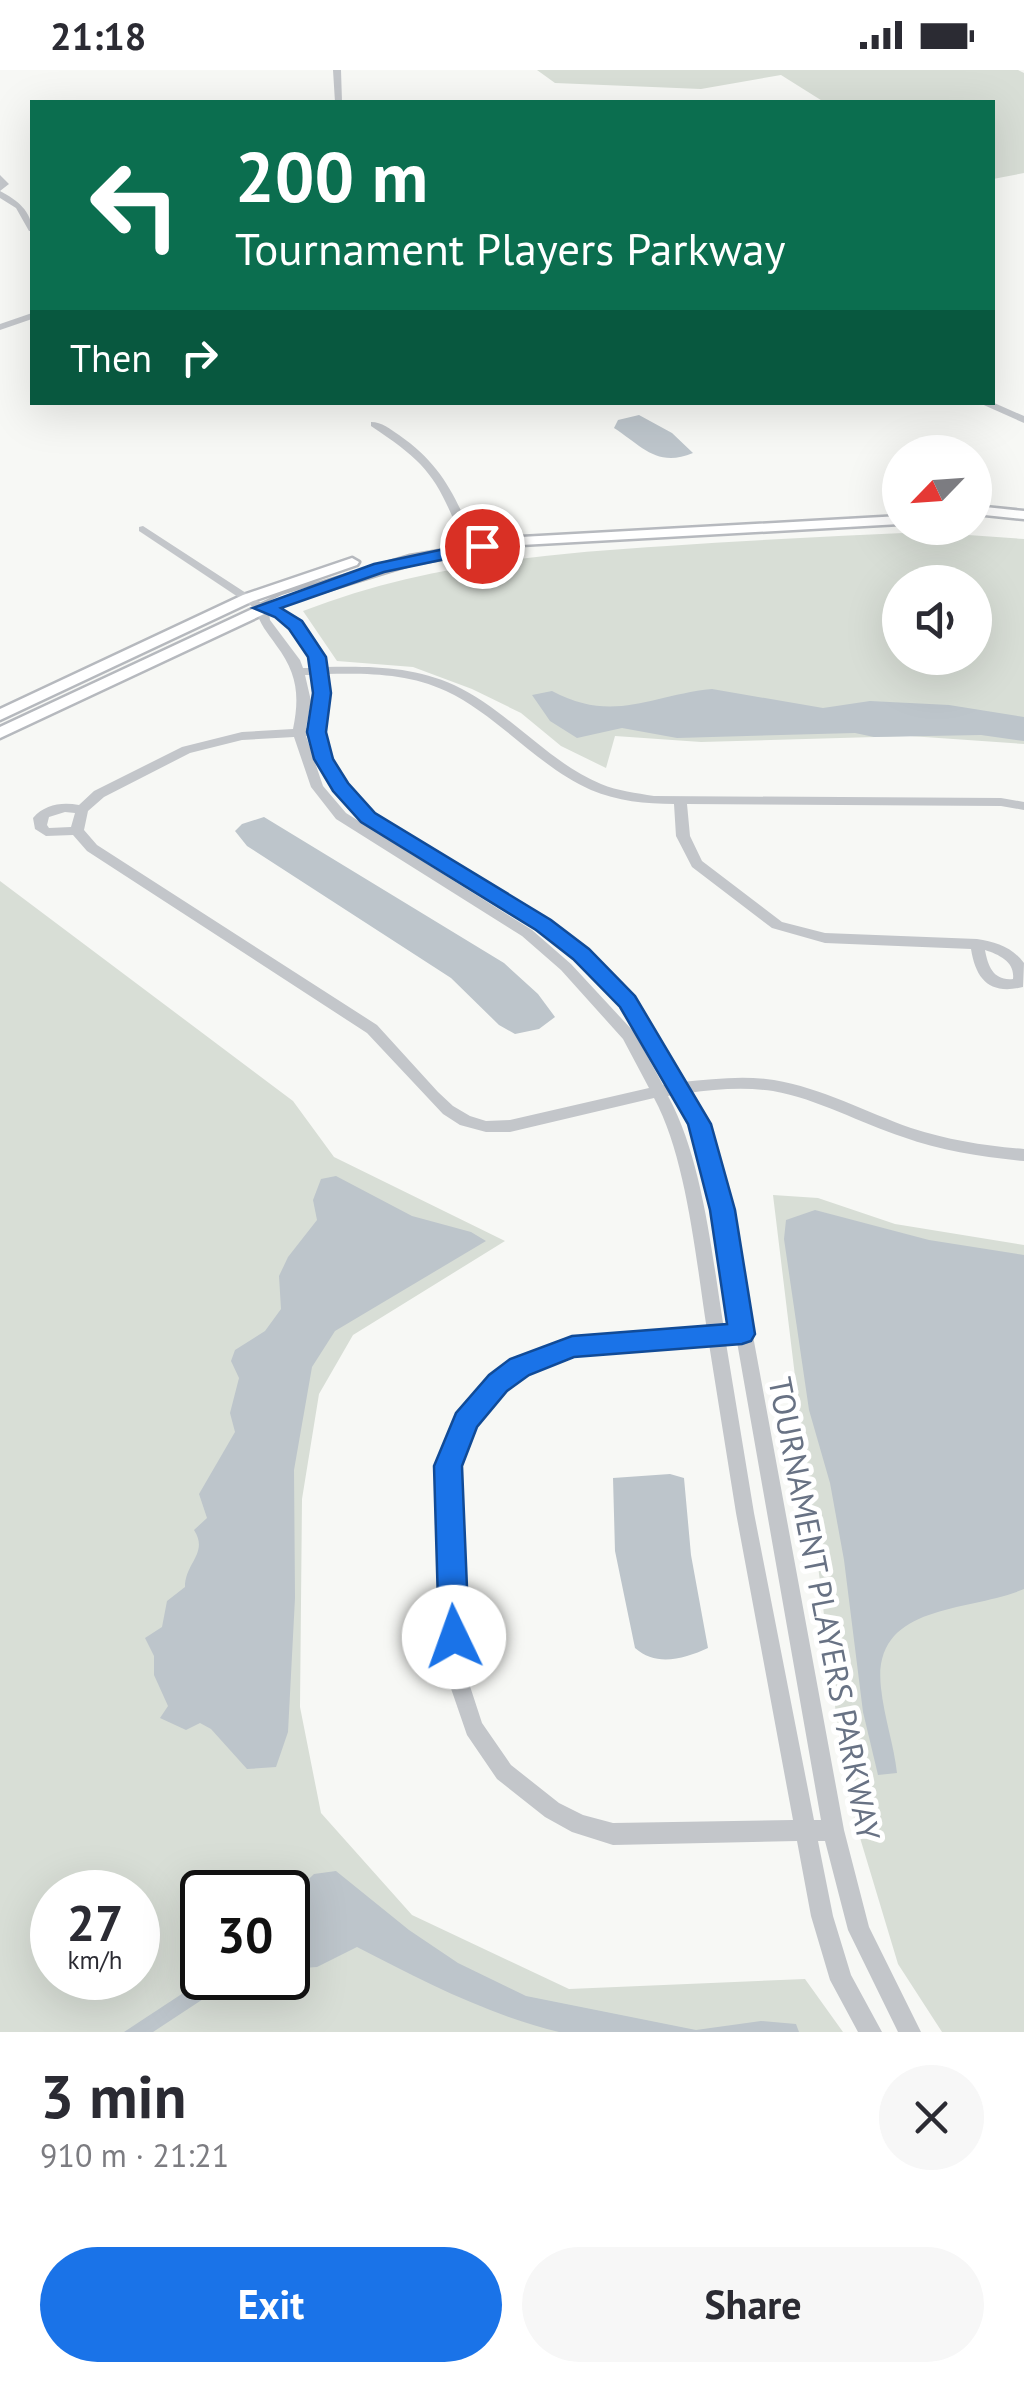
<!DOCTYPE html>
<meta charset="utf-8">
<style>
:root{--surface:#fff;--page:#f7f7f7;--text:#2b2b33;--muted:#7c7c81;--accent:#1a73e8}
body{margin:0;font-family:"PT Sans",sans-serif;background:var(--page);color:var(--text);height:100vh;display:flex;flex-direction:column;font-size:38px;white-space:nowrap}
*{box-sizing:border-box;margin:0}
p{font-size:32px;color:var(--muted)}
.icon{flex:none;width:55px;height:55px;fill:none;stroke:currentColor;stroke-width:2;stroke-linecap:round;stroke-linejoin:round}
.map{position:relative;height:1962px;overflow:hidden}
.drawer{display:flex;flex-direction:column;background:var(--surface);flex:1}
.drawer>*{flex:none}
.top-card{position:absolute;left:30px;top:30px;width:965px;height:305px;border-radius:0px;box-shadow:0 10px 40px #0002;background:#0b6e4f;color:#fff;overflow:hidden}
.needle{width:65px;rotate:245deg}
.fabs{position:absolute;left:882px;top:365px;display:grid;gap:20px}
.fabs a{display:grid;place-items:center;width:110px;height:110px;border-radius:50%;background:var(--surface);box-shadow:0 10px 40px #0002;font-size:50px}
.speed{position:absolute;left:30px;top:1800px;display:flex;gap:20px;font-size:50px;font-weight:700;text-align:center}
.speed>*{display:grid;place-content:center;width:130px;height:130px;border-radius:50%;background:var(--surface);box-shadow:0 10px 40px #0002;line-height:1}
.speed small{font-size:25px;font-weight:400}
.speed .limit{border:5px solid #111;border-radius:15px;background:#fff;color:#111}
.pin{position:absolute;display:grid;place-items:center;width:85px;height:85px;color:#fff;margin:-42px;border:5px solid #fff;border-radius:50%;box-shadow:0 2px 10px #0007}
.me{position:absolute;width:110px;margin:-55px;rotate:357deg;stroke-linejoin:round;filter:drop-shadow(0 0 8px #0008)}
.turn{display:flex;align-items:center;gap:35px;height:210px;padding:0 40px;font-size:45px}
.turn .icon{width:130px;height:130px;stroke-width:2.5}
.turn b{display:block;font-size:70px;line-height:85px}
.then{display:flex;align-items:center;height:95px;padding:0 40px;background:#0003;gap:20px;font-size:38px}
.round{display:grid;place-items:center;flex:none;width:105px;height:105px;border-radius:52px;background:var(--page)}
.head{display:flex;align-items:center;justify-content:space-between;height:170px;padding:0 40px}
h1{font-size:60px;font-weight:700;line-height:75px}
.action{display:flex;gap:20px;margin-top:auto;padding:20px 40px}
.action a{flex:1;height:115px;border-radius:60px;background:var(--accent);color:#fff;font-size:40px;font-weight:700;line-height:115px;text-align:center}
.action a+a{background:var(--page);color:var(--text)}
.status{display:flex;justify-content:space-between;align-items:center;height:70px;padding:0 50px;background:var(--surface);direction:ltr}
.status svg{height:28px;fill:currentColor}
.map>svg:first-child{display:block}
.green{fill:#d8ded6;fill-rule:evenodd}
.water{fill:#bdc5cb}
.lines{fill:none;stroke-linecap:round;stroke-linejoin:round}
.major-casing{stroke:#b6b9be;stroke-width:5}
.minor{fill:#c3c6ca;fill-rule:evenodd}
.major{fill:#fff;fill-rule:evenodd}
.route{fill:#1a73e8;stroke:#114b97;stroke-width:2.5}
.labels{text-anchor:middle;stroke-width:10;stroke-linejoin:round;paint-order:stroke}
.street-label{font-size:32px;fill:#687284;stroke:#fff}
</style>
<div class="status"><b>21:18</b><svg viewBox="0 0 49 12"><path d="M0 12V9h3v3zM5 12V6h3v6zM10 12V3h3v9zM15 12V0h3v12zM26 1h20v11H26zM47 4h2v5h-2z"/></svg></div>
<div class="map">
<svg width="1024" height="1962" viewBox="0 0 1024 1962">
<rect width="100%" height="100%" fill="#f7f8f5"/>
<path class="green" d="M537,0h481l6,3v100l-31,6 -1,-77h-168l-43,-27 -80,14 -146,-6z
M925,462l99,7v205l-114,-8 -209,6 -86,-6 -9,32 -45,-22 -40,-33 -49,-24 -59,-22 -76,-6 -34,-50c118,-46 238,-57 364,-65 86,-6 172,-10 258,-14zM900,512h75v76h-75z
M0,811l293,220 41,56 171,84 -152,94 -34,59 -17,105 -2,208 21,106 91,102 157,74 236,-10 38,53h-843zM52,1822h86v86h-86zM202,1822h86v86h-86z
M773,1125l45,3 77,26 129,21v787h-82l-44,-68 -53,-176z"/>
<path class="water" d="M639,345l33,18 21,20c-36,15 -51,-7 -79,-25l4,-8z
M712,619l111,19 47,-7 79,4 75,12v24l-43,-6 -107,2 -19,-4 -178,5 -55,-10 -45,10 -27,-17 -18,-26 20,-4c62,33 98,4 160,-2z
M264,747l240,146 34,31 17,23 -16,12 -24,5 -16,-9 -48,-47 -204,-132 -12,-15 7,-7z
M336,1106l76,40 59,16 15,9 -151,90 -23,36 -18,103 1,128 -7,134 -12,35 -29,2 -36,-40 -11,-6 -14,7 -26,-12 8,-12 -14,-31v-19l-9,-18 17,-11 5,-26 18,-14c0,-24 24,-34 9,-57l13,-12 -8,-24 36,-62 -5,-19 9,-35 -8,-17 4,-11 30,-19 16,-22 -2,-33 9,-19 29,-37 -4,-20 8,-21z
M815,1140l114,30 95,15v334c-56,24 -153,13 -143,99 3,29 13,57 16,85l-19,2 -15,-63 -19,-152 -14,-77 -21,-73 -25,-171 2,-19z
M670,1404l14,4 7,77 17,93c-24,11 -52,19 -73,0l-20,-97 -2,-73z
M336,1801l73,59 49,33 68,33 170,34 65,-9 35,3 3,8h-240c-71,-17 -138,-52 -202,-85l-40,20 -29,2v-70l26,-25z
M206,1908h37l-11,2 -79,52h-29z"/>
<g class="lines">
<defs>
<path id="major" d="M975,436l49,5v8l-49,-5z
M900,446v8l-379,21 -109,19 -120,37 -292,137v-11l282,-132 128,-39 111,-19z
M352,488l7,4 -2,3 -104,36 -253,119v-11l243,-114z"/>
</defs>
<use href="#major" class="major-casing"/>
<path class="minor" d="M333,0h8l1,32h-7z
M0,105l9,9 -9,7z
M0,121c17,9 32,20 32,40h-3l-13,-23 -16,-10z
M32,243v6l-32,11v-6z
M977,332h15l32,14v7z
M371,352c11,0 19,7 28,13 40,28 55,57 73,101l-2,2h-8l-2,-2c-23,-60 -35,-74 -89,-110z
M143,456l123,80c28,7 54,31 58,61 44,-1 89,-1 130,18 54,25 92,76 147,99 17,7 35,9 53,12l347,2 23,4v8l-23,-4 -314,-2 3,32 12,25 80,61 43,11 152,6c19,3 35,8 47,24l-1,24c-33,8 -47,-7 -52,-38l-146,-6 -53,-15 -80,-61 -16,-31 -2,-32c-28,0 -57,-3 -83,-14 -54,-24 -92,-74 -145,-99 -38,-18 -80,-18 -121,-17l3,19 -5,39 7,27 15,26 28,30 175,107 38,29 46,47 50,84c31,-3 61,-7 92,-2 48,8 92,32 137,48 37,12 75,18 113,21v12c-41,-4 -82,-10 -121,-24 -43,-14 -85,-38 -130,-46 -28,-4 -57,-2 -85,2l19,31 23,87 114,619 25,97 52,105h-23l-50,-102 -23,-89h-7l15,75 18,59 31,57h-24l-28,-52 -19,-64 -14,-75 -184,4 -41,-13 -27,-15 -48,-38 -30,-44 -21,-61 -7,-208 22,-53 28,-33 39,-24 38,-13 42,-6 99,-7c-11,-69 -20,-171 -53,-232l-144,34h-24l-26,-7 -17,-11 -76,-81 -280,-182 -14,-16 -27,1 -11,-7 -2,-11c12,-14 29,-16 46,-13l15,-14 88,-44 60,-15 51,-3c7,-34 4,-56 -17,-84 -8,-12 -17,-21 -20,-36l-117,-78v-4zM269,543c21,7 40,33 43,55h-9l-3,-8 -30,-40zM305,605h8l3,18 -5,36 -5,-1 5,-27zM311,665l7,24 16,28 29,34 175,107 38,29 46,49 46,78 -5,1 -29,-53 -63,-68 -39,-34 -186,-117 -23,-27 -17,-50zM294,667l17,50 25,32 186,117 39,34 62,69 26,49 -139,32 -24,1 -16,-5 -17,-10 -15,-14 -61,-67 -280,-180 -13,-15 4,-19 16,-14 86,-44 52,-13zM65,742l10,1 -4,14 -22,1 -2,-3 2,-8zM985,880c15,5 30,12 28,29 -19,2 -25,-12 -28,-29zM674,1025l17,29 23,87 20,117 -10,1c-12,-73 -21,-169 -56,-233zM737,1272l84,478h-7l-60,-307 -28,-170zM709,1274l27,169 57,307 -180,3 -30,-8 -24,-12 -48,-38 -29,-42 -16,-49 -9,-208 18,-43 26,-33 33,-21 32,-11 42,-7z"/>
<use href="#major" class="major"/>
</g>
<path class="route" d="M482,471l9,5 -3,4 -104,22 -103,36 21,13 24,36 5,36 -5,39 7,27 15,24 27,30 176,107 38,29 46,47 76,128 24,86 20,124 -4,7 -9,3 -168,13 -45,18 -22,16 -30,36 -15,39 7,171 -5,10 -10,4 -10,-4 -5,-10 -5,-171 22,-53 33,-38 21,-16 62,-23 155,-12 -17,-114 -22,-86 -68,-117 -47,-48 -37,-29 -175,-108 -28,-31 -19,-32 -7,-27 6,-39 -5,-36 -19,-28 -14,-12 -22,-9 121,-44z"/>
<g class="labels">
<g class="street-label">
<text transform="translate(824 1539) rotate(79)" y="11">TOURNAMENT PLAYERS PARKWAY</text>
</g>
</g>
</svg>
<div class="fabs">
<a><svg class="needle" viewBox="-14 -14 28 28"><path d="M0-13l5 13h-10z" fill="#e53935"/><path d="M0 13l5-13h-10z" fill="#7c7c81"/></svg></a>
<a><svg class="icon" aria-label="sound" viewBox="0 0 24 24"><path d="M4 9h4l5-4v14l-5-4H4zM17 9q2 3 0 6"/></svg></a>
</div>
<div class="speed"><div>27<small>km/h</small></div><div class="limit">30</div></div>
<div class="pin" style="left:482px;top:476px;background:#d93025"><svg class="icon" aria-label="arrive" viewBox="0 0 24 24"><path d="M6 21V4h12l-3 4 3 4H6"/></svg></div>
<svg class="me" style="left:454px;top:1567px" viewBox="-20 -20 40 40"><circle r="19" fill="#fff"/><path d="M0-13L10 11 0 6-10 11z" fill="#1a73e8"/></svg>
<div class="top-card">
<div class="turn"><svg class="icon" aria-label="left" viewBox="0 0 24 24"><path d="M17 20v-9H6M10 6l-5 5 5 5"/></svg><div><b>200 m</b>Tournament Players Parkway</div></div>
<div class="then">Then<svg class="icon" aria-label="right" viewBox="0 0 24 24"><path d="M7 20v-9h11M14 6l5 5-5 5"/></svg></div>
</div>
</div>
<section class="drawer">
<div class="head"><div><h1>3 min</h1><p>910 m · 21:21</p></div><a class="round"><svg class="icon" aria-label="close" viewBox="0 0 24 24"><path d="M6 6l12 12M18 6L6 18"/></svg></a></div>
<div class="action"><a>Exit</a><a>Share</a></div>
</section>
